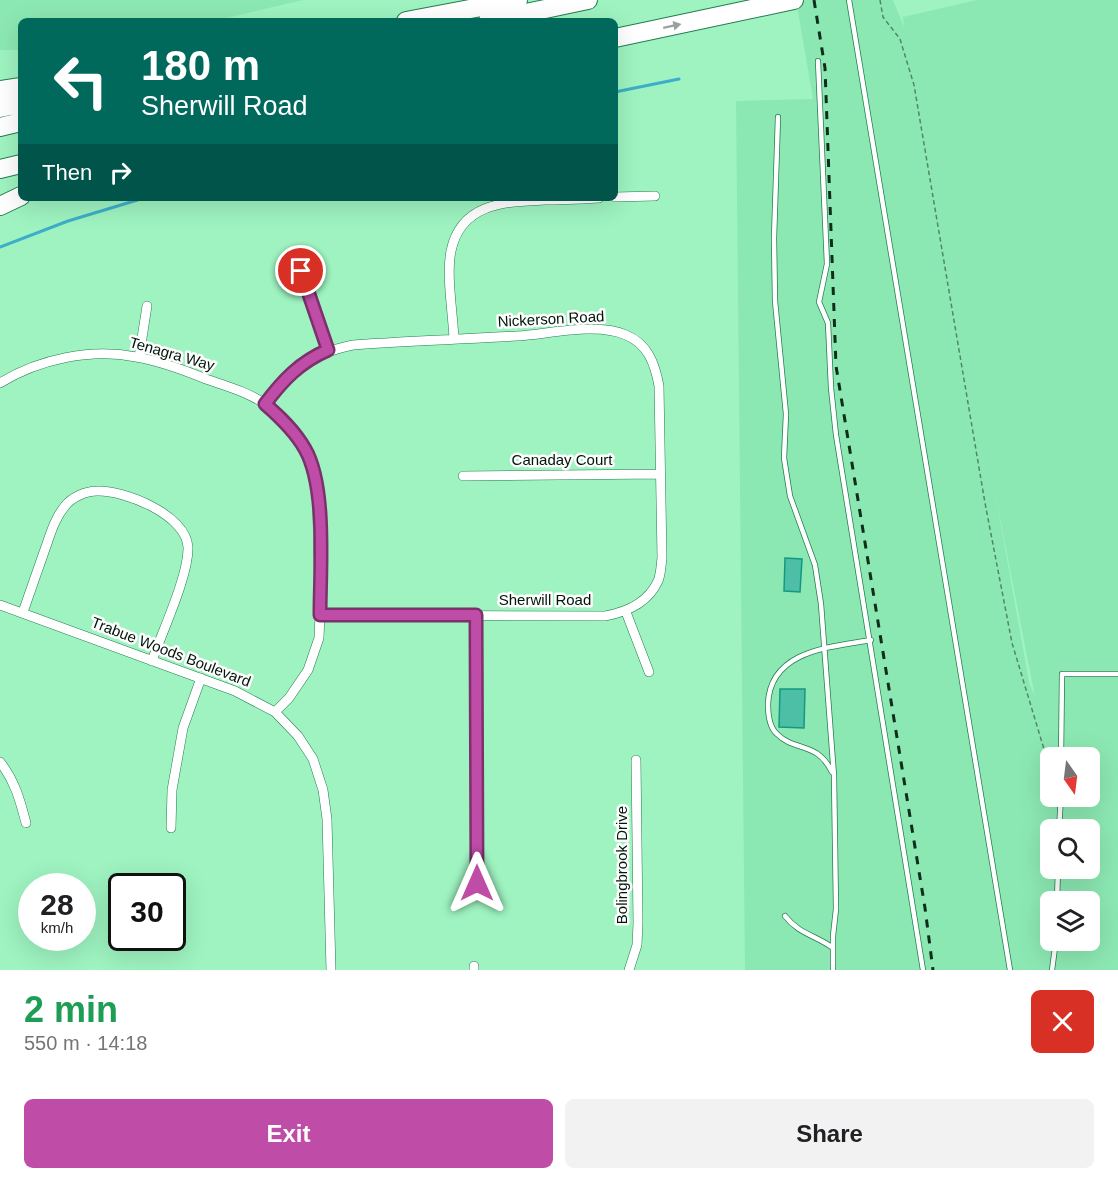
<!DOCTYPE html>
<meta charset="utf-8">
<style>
:root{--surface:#fff;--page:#f2f2f2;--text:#202124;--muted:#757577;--accent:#bf4ca6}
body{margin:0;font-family:Helvetica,sans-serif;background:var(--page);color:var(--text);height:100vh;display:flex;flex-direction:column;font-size:22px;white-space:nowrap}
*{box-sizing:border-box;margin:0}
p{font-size:20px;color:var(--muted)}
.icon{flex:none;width:33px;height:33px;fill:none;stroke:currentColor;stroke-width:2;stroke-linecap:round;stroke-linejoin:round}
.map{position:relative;height:970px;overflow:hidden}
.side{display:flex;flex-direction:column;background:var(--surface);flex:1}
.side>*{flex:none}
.hud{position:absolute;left:18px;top:18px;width:600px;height:183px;border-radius:9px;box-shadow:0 6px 24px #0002;background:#00695c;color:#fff;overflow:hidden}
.needle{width:39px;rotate:166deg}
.controls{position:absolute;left:1040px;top:747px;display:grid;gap:12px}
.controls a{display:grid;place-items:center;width:60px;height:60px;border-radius:9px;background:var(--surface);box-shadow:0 6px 24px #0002;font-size:30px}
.speed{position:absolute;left:18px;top:873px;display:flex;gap:12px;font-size:30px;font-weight:700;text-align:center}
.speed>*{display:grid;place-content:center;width:78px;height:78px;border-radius:50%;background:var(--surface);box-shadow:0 6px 24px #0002;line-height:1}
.speed small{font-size:15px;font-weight:400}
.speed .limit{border:3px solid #111;border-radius:9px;background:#fff;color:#111}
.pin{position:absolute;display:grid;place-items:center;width:51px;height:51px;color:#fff;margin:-26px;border:3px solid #fff;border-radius:50%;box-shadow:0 2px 6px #0007}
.me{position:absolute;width:66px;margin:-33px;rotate:0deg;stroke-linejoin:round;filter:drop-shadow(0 0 4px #0008)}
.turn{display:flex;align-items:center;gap:21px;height:126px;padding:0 24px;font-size:27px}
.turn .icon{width:78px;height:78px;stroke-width:2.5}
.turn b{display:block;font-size:42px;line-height:51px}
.then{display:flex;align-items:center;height:57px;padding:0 24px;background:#0003;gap:12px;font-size:22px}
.round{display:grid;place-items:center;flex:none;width:63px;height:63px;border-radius:9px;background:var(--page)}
.headline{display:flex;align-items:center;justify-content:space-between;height:102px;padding:0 24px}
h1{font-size:36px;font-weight:700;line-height:45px;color:#1e9e55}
.action{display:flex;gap:12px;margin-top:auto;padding:12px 24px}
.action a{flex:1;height:69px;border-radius:9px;background:var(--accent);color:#fff;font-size:24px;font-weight:700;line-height:69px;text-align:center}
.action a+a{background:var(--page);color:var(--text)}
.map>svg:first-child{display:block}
.built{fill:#8ce8b2;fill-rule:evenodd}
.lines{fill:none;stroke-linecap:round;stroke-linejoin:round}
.stream{stroke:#3daec9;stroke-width:3}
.building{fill:#4ebfa7;stroke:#169781;stroke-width:1.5}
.lane-casing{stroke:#247c4f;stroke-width:6}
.street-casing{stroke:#247c4f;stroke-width:10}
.highway-casing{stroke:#247c4f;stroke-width:20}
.path{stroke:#518767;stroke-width:1.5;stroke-dasharray:4.5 3;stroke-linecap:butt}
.lane{stroke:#fff;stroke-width:4.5}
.street{stroke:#fff;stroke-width:9}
.highway{stroke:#fff;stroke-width:18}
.rail{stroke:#102d1c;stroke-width:3;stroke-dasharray:8 8;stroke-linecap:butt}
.oneway{fill:#99a29d}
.route-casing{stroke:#7c316c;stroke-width:15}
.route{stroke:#bf4ca6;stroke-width:10}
.labels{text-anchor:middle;stroke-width:5;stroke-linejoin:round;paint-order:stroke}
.street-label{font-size:15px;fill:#001609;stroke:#fdfdfd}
</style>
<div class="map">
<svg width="1118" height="970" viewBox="0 0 1118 970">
<rect width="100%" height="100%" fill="#9ef3c0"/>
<path class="built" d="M0,0h303l-89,21h-193v29h-21z
M796,0h97l11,27 -1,-10 74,-17h141v970h-373l-9,-869 77,-2zM993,481v1l42,215 -6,-15zM1050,758h39v38h-39zM1050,830h39v38h-39zM1050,902h39v38h-39z"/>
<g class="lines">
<path class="stream" d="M615,92l64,-13
M0,247l68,-26 76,-23"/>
</g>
<path class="building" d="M785,558l17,1 -2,33 -16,-1z
M780,689h25l-1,39 -25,-1z"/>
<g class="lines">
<defs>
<path id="lane" d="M849,0l161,970
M818,61l9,203 -8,38 9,21 3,65 5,47 87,535
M778,117l-4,121 1,63 11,113 -2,44 6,38 25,69 6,39 13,172 2,133 -3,27v34
M1061,758l1,-84h56
M832,772c-15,-31 -37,-20 -55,-38 -8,-7 -9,-19 -9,-30 2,-54 63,-57 103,-64
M1059,830l2,-34
M1057,902l1,-34
M785,916c14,18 30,19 48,32
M1052,970l4,-30"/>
<path id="street" d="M615,197l40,-1
M301,271l27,79
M454,339c-1,-25 -8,-64 -3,-88 10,-48 53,-49 93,-51 18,0 37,-1 55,-2
M139,357l8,-51
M0,383c39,-24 91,-35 136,-26 24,4 48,13 70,22 20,7 42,13 59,25 29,19 45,50 52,83l3,128 -1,23 -11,32 -19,28 -14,14
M265,404c28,-37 42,-49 88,-59 55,-4 109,-6 164,-9 33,-2 79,-14 109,-1 22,9 29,29 33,51l3,172c-1,7 -1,16 -4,23 -10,22 -31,31 -53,35l-285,-1
M463,476l197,-2
M0,605l235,86 40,21 23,24 15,23 10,31 4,29 4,151
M23,612c7,-20 14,-40 21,-60 6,-16 10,-33 21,-46 7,-9 21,-15 32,-15 28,-1 89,24 91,56 1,28 -26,85 -36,114
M626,612l23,60
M0,762c15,19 20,38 26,61
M171,828l1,-38 11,-62 18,-50
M467,899l10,-16 -1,-268
M474,966v4
M629,970l8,-25 1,-22 -2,-163"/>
<path id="highway" d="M406,21l112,-21
M488,21l100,-21
M615,38l179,-38
M0,90l21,-3
M0,108l21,-4
M0,127l21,-5
M0,169l21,-5
M0,206l21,-10"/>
</defs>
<use href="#lane" class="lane-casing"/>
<use href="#street" class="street-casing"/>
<use href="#highway" class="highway-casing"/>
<path class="path" d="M880,0l3,17 17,22 14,46 71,418 27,140 38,126"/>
<use href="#lane" class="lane"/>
<use href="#street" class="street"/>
<use href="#highway" class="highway"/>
<path class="rail" d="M814,0l11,68 11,298 89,542 8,62"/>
</g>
<defs><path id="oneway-solid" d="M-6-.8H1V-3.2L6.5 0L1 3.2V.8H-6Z" transform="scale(1.5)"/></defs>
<use class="oneway" href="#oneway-solid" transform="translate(672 26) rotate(-12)"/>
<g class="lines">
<defs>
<path id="route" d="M301,271l27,79c-28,12 -45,30 -63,54 15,13 30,27 40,45 22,38 15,121 15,166h156l1,268"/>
</defs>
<use href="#route" class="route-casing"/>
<use href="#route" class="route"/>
</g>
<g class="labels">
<g class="street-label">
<text transform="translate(551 319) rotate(-3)" y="5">Nickerson Road</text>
<text transform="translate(172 354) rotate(16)" y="5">Tenagra Way</text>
<text x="562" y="465">Canaday Court</text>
<text x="545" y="605">Sherwill Road</text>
<text transform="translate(171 652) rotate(21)" y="5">Trabue Woods Boulevard</text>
<text transform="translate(622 865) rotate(-90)" y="5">Bolingbrook Drive</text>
</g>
</g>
</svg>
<div class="controls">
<a><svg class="needle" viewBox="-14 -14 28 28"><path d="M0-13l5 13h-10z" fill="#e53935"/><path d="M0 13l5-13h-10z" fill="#757577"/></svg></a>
<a><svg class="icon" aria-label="search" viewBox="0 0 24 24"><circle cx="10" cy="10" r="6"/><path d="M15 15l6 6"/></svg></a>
<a><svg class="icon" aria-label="layers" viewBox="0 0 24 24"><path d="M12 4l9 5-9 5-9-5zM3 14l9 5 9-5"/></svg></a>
</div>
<div class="speed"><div>28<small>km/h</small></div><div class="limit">30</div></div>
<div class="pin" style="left:301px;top:271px;background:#d93025"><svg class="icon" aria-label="arrive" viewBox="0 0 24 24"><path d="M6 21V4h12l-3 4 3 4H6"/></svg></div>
<svg class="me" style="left:477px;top:883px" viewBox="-20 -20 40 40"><path d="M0-17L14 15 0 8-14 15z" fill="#bf4ca6" stroke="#fff" stroke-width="4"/></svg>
<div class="hud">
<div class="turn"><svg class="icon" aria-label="left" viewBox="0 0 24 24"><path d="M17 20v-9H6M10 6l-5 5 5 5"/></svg><div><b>180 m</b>Sherwill Road</div></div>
<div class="then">Then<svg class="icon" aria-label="right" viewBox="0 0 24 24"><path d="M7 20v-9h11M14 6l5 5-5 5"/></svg></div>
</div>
</div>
<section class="side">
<div class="headline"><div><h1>2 min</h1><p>550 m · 14:18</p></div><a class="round" style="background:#d93025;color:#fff"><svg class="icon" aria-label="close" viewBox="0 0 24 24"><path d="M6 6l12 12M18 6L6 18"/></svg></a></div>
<div class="action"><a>Exit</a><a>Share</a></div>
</section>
